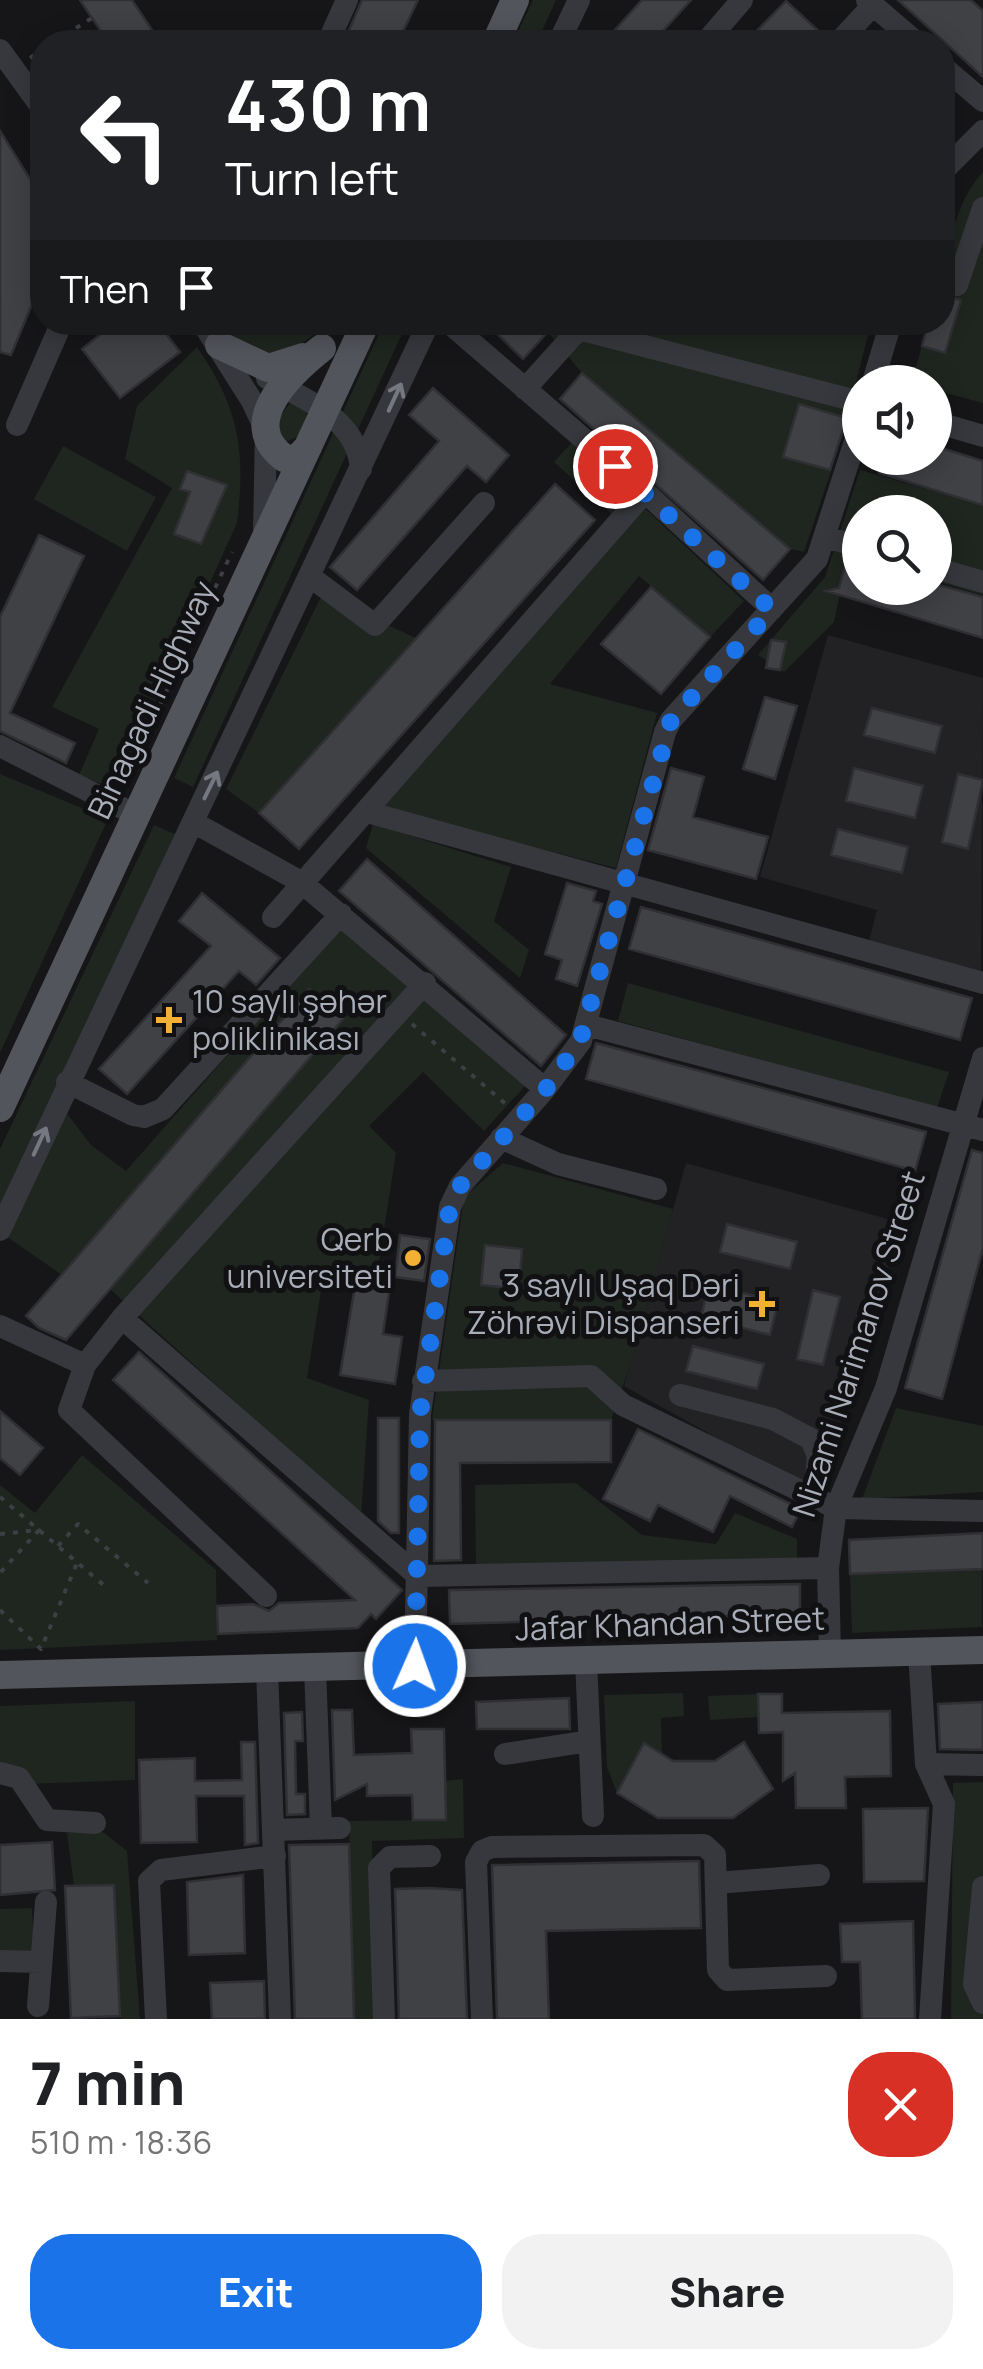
<!DOCTYPE html>
<meta charset="utf-8">
<style>
:root{--surface:#fff;--page:#f2f2f2;--text:#202124;--muted:#757577;--accent:#1a73e8}
body{margin:0;font-family:Manrope,sans-serif;background:var(--page);color:var(--text);height:100vh;display:flex;flex-direction:column;font-size:38px;white-space:nowrap}
*{box-sizing:border-box;margin:0}
p{font-size:32px;color:var(--muted)}
.icon{flex:none;width:55px;height:55px;fill:none;stroke:currentColor;stroke-width:2;stroke-linecap:round;stroke-linejoin:round}
.map{position:relative;height:2019px;overflow:hidden}
.side{display:flex;flex-direction:column;background:var(--surface);flex:1}
.side>*{flex:none}
.hud{position:absolute;left:30px;top:30px;width:925px;height:305px;border-radius:40px;box-shadow:0 5px 25px #0003;background:#202124;color:#fff;overflow:hidden}
.tools{position:absolute;left:842px;top:365px;display:grid;gap:20px}
.tools a{display:grid;place-items:center;width:110px;height:110px;border-radius:50%;background:var(--surface);box-shadow:0 5px 25px #0003;font-size:50px}
.pin{position:absolute;display:grid;place-items:center;width:85px;height:85px;color:#fff;margin:-42px;border:5px solid #fff;border-radius:50%;box-shadow:0 2px 10px #0007}
.me{position:absolute;width:110px;margin:-55px;rotate:2deg;stroke-linejoin:round;filter:drop-shadow(0 0 8px #0008)}
.turn{display:flex;align-items:center;gap:35px;height:210px;padding:0 30px;font-size:45px}
.turn .icon{width:130px;height:130px;stroke-width:2.5}
.turn b{display:block;font-size:70px;line-height:85px}
.then{display:flex;align-items:center;height:95px;padding:0 30px;background:#0003;gap:20px;font-size:38px}
.round{display:grid;place-items:center;flex:none;width:105px;height:105px;border-radius:40px;background:var(--page)}
.overview{display:flex;align-items:center;justify-content:space-between;height:170px;padding:0 30px}
h1{font-size:60px;font-weight:800;line-height:75px}
.primary-button{display:flex;gap:20px;margin-top:auto;padding:20px 30px}
.primary-button a{flex:1;height:115px;border-radius:40px;background:var(--accent);color:#fff;font-size:40px;font-weight:800;line-height:115px;text-align:center}
.primary-button a+a{background:var(--page);color:var(--text)}
.map>svg:first-child{display:block}
.built{fill:#222225}
.green{fill:#1e261f}
.building{fill:#404145;stroke:#303034;stroke-width:2.5}
.lines{fill:none;stroke-linecap:round;stroke-linejoin:round}
.path{stroke:#3d3f44;stroke-width:4;stroke-dasharray:5 8;stroke-linecap:butt}
.minor{stroke:#37383d;stroke-width:22}
.major{stroke:#53555c;stroke-width:28}
.oneway{stroke:#757881}
.route{stroke:#1a73e8;stroke-width:18;stroke-dasharray:0 32.4}
.poi-dot{fill:#f2b134;stroke:#111113;stroke-width:4}
.labels{text-anchor:middle;stroke-width:10;stroke-linejoin:round;paint-order:stroke}
.street-label{font-size:32px;fill:#a8adb8;stroke:#111113}
.poi-label{font-size:32px;fill:#a8adb8;stroke:#111113;text-anchor:end}
</style>
<div class="map">
<svg width="983" height="2019" viewBox="0 0 983 2019">
<rect width="100%" height="100%" fill="#161618"/>
<path class="built" d="M828,635l155,43 -2,293 -112,-30 8,-31 -117,-33z
M686,1163l216,60 -79,260 -20,3 -179,-100z"/>
<path class="green" d="M533,0h23l-19,42h-24z
M983,172v231l-48,-13v-8h-23l16,-59 14,-1c1,-47 7,-114 41,-150z
M557,322l314,1 -24,95 -48,-14 -15,53 47,14 -27,81 -14,-3 -208,-176 -34,-41z
M272,323h52c-15,23 -54,39 -81,25 -8,-5 -17,-17 -24,-24l34,5z
M384,323h23l-214,464 -19,-9z
M197,347c42,61 49,102 40,176l-121,267 -37,-15 20,-46 -47,-22 120,-219 -47,-29 12,-53z
M290,403l14,5 3,7 -8,21 -13,6 -12,-17z
M573,441l171,160 -34,36 -71,-61 -89,108 107,29 -41,155 -236,-60 245,-282 -71,-64z
M63,446l93,51 -29,54 -93,-52z
M860,470l123,35v90l-48,-14v-69h-75v47l-12,-3 -14,66 -50,50 -26,-17 67,-78z
M322,595l94,43 -157,175 -33,-24z
M0,774l108,45 -108,234z
M373,824l138,43 -17,54 35,29 -9,28 -154,-130z
M154,825l21,9 -122,261 38,50 35,26 216,-246 185,159 -43,47 -61,-59 -54,54 27,27 -20,127 -52,-8 -17,106 62,22 -8,116 -251,-227 233,-271 -33,-29 -248,286 -62,-43v-83z
M628,983l321,89 -12,36 -319,-87z
M503,1163l170,46 -41,151 -21,60h-179l32,-223z
M896,1408l87,18v66l-121,7z
M82,1455l134,115 1,70 -217,10v-165l35,28z
M576,1483l66,52 74,9 19,-31 62,26v21l-321,6 -1,-81z
M982,1569v58l-130,6 -2,-59z
M683,1693l1,23 -23,2 1,36 -19,-10 -26,49 -10,-26 -3,-72z
M758,1694v23l-48,3 -2,-24z
M135,1701v79l-135,5v-79z
M463,1779l1,59 -92,3 3,178h-21l-5,-198 97,-1 -1,-39z
M983,1782v237h-32l2,-236z
M103,1832l24,19 13,168h-19l-6,-75 -41,-58 -7,-53z
M32,1908l2,44 -34,1v-44z"/>
<path class="building" d="M80,0h52l28,42h-52z
M362,0h56l-20,42h-54z
M642,0h49l-38,42h-49z
M898,0h73l12,11v66z
M786,1l39,36 -1,5h-78z
M0,131l42,67v82l-31,75 -11,-3z
M942,294l19,6 -16,53 -23,-7 6,-24h14z
M116,322h41l23,30 -60,46 -38,-49z
M485,322h72l-34,37z
M582,373l208,176 -27,31 -203,-181z
M433,388l76,67 -23,27 -19,-16 -110,124 -27,-23 109,-126 -30,-26z
M799,404l48,14 -17,52 -47,-13z
M935,446l48,15v44l-104,-32 5,-15h51z
M187,471l40,14 -26,59 -27,-10 16,-42 -10,-3z
M555,484l40,36 -296,329 -40,-36z
M39,535l45,21 -74,157 65,30 -9,20 -66,-32v-114z
M847,559l13,3v26h75v-4l48,13v41l-157,-47 13,-3z
M651,587l59,50 -49,57 -60,-50z
M771,640l15,2 -6,28 -14,-2z
M765,697l32,9 -22,73 -32,-10z
M872,708l70,18 -7,27 -71,-18z
M671,768l33,9 -11,40 75,20 -12,42 -108,-29z
M854,768l69,18 -8,32 -69,-17z
M958,774l25,6 -15,69 -26,-7z
M838,829l70,18 -6,26 -71,-18z
M367,859l199,176 -25,31 -202,-175z
M567,883l29,8 -3,10 9,3 -25,82 -21,-7 6,-19 -17,-6z
M202,893l78,65 -24,27 -17,-14 -112,123 -28,-25 112,-123 -32,-25z
M641,907l331,91 -12,42 -331,-91z
M309,989l35,29 -278,322 -27,-12 -13,-12z
M596,1043l330,89 -11,39 -329,-92z
M972,1150l11,3v95l-41,151 -37,-11z
M727,1224l70,18 -7,27 -70,-17z
M400,1235l30,4 -6,42 -29,-4z
M485,1245l37,4 -3,40 -38,-4z
M709,1284l69,18 -8,33 -69,-18z
M355,1286l34,6 -6,42 19,3 -7,47 -55,-9z
M813,1290l27,7 -17,68 -26,-6z
M693,1346l71,18 -7,25 -71,-18z
M139,1352l263,238 -26,29 -5,-5 -13,14 -140,6 -1,-28 36,-2 16,7 10,-8 76,-3 -242,-220z
M0,1411l43,37 -23,27 -20,-17z
M378,1418h21v115h-8l-13,-12z
M435,1420h176v42l-151,1 1,97 -27,1z
M638,1429l163,80 -9,18 -62,-31 -17,36 -55,-27 -8,16 -47,-22z
M983,1533v36l-133,5 -1,-34z
M800,1584v30l-350,10 -1,-34z
M758,1694h24v19l108,-2 1,65 -46,1 1,31h-50l-1,-35 -12,8v-49l-24,1z
M569,1698l1,31h-93l-1,-27z
M983,1702v48l-43,-1 -2,-45z
M332,1710h20l2,45 58,-2 -1,-24h33l2,91h-33l-1,-25 -45,1v-12l-32,16z
M302,1712l1,29h-8l1,53h9v20l-18,1 -3,-102z
M241,1742h14l3,101 -13,2 -1,-49h-48l1,46 -56,1 -2,-83 56,-2v23l47,-1z
M744,1742l29,47 -40,29h-75l-41,-25 27,-50 29,18h42z
M928,1808l-4,73 -60,1 -1,-73z
M52,1842l3,48 -55,5v-50z
M349,1844l5,175h-59l-6,-174z
M699,1861l2,67 -155,3 3,88h-52l-5,-154z
M243,1875l2,78 -56,2 -2,-73z
M114,1885l6,131 -49,2 -6,-132z
M428,1888l34,2 5,129h-68l-4,-130z
M913,1921l2,98h-53l-2,-57h-18l-2,-38z
M264,1981l1,38h-53l-2,-36z"/>
<g class="lines">
<path class="path" d="M54,42l38,-24
M30,58l12,-8
M121,788l111,-236
M412,1024l95,81
M0,1497l106,90
M0,1534l39,-4 -39,43
M58,1546l20,-22 70,59
M0,1610l41,39 36,-86"/>
<path class="minor" d="M867,0l49,42
M328,42l19,-42
M559,42l20,-42
M706,42l36,-42
M839,42l34,-37
M0,50l42,58
M942,66l41,35
M942,172l41,-41
M957,285l26,-77
M202,322l50,79 14,30 -2,103
M448,322l197,170 127,117
M267,378c39,23 90,40 94,91
M873,382l18,-60
M525,389l54,-60 281,73
M935,422l48,14
M17,425l45,-103
M826,537l34,10
M935,568l48,14
M312,578l63,47 109,-122
M0,746l136,69
M367,812l616,171
M193,822l108,60 244,207
M273,917l372,-425
M587,1025l396,105
M67,1082l66,33 11,2 19,-8 178,-195
M501,1138l57,26 98,25
M0,1230l429,-908
M122,1318l296,258 410,-8
M0,1326l85,39
M423,1381l168,-5 32,29 213,103 147,3
M680,1395l93,24 38,20 7,17 -4,43
M266,1596l-197,-186 16,-45 37,-47 303,-335
M919,1652l7,112 18,40 -14,215
M830,1654l-2,-86 8,-60 50,-120 97,-330
M586,1661l7,155
M415,1666l5,-252 30,-207 10,-21 85,-97 36,-48 84,-309 6,-12 146,-161 43,-133
M315,1668l6,160
M267,1669l13,350
M505,1754l84,-13
M926,1764l57,1
M0,1773l19,5 28,42 48,3
M273,1830l67,-2
M716,1883l103,-8
M983,1887l-9,97 9,19
M0,1961l41,1
M38,2006l8,-104
M156,2019l-7,-138 12,-11 114,-14
M384,2019l-5,-151 11,-11 40,-1
M482,2019l-6,-157 6,-11 10,-4 212,-2 11,10 3,115 9,10 99,-4"/>
<path class="major" d="M496,42l19,-42
M219,345l49,23 35,-11
M308,447l-11,12 -13,-1c-48,-36 9,-87 38,-110
M0,1108l366,-786
M0,1675l983,-25"/>
</g>
<defs><path id="oneway-shaft" d="M-6 0H5M1.5-3L5.5 0L1.5 3" fill="none" stroke-width="1.6" stroke-linecap="round" stroke-linejoin="round" transform="scale(2.5)"/></defs>
<g class="oneway">
<use href="#oneway-shaft" transform="translate(395 397) rotate(-65)"/>
<use href="#oneway-shaft" transform="translate(211 785) rotate(-64)"/>
<use href="#oneway-shaft" transform="translate(40 1141) rotate(-65)"/>
</g>
<g class="lines">
<path class="route" d="M415,1666l5,-252 30,-208 10,-20 86,-97 34,-48 91,-321 101,-110 -157,-144"/>
</g>
<g class="poi-dot">
<path d="M164 1005h10v10h10v10h-10v10h-10v-10h-10v-10h10z"/>
<circle cx="413" cy="1258" r="10"/>
<path d="M757 1289h10v10h10v10h-10v10h-10v-10h-10v-10h10z"/>
</g>
<g class="labels">
<g class="street-label">
<text transform="translate(152 700) rotate(-65)" y="11">Binagadi Highway</text>
<text transform="translate(859 1344) rotate(-72)" y="11">Nizami Narimanov Street</text>
<text transform="translate(670 1624) rotate(-2)" y="11">Jafar Khandan Street</text>
</g>
<g class="poi-label">
<text x="192" y="1013" text-anchor="start">10 saylı şəhər<tspan x="192" dy="37">poliklinikası</tspan></text>
<text x="393" y="1251">Qerb<tspan x="393" dy="37">universiteti</tspan></text>
<text x="740" y="1297">3 saylı Uşaq Dəri<tspan x="740" dy="37">Zöhrəvi Dispanseri</tspan></text>
</g>
</g>
</svg>
<div class="tools">
<a><svg class="icon" aria-label="sound" viewBox="0 0 24 24"><path d="M4 9h4l5-4v14l-5-4H4zM17 9q2 3 0 6"/></svg></a>
<a><svg class="icon" aria-label="search" viewBox="0 0 24 24"><circle cx="10" cy="10" r="6"/><path d="M15 15l6 6"/></svg></a>
</div>
<div class="pin" style="left:615px;top:466px;background:#d93025"><svg class="icon" aria-label="arrive" viewBox="0 0 24 24"><path d="M6 21V4h12l-3 4 3 4H6"/></svg></div>
<svg class="me" style="left:415px;top:1666px" viewBox="-20 -20 40 40"><circle r="17" fill="#1a73e8" stroke="#fff" stroke-width="3"/><path d="M0-11L8 9 0 5-8 9z" fill="#fff"/></svg>
<div class="hud">
<div class="turn"><svg class="icon" aria-label="left" viewBox="0 0 24 24"><path d="M17 20v-9H6M10 6l-5 5 5 5"/></svg><div><b>430 m</b>Turn left</div></div>
<div class="then">Then<svg class="icon" aria-label="arrive" viewBox="0 0 24 24"><path d="M6 21V4h12l-3 4 3 4H6"/></svg></div>
</div>
</div>
<section class="side">
<div class="overview"><div><h1>7 min</h1><p>510 m · 18:36</p></div><a class="round" style="background:#d93025;color:#fff"><svg class="icon" aria-label="close" viewBox="0 0 24 24"><path d="M6 6l12 12M18 6L6 18"/></svg></a></div>
<div class="primary-button"><a>Exit</a><a>Share</a></div>
</section>
